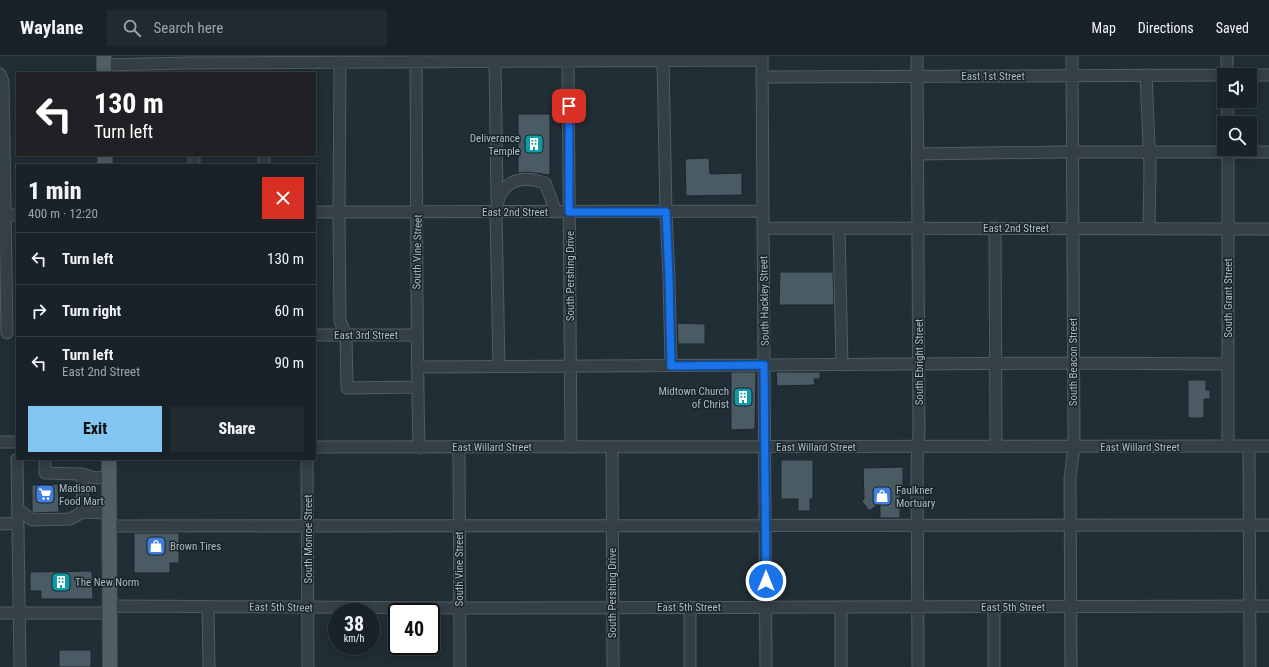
<!DOCTYPE html>
<meta charset="utf-8">
<style>
:root{--surface:#182228;--page:#212a30;--text:#f1f3f6;--muted:#9fa4a8;--line:#363f45;--accent:#83c6f2}
body{margin:0;font-family:"Roboto Condensed",sans-serif;background:var(--page);color:var(--text);height:100vh;display:flex;flex-direction:column;font-size:15px;white-space:nowrap}
*{box-sizing:border-box;margin:0}
p{font-size:13px;color:var(--muted)}
.icon{flex:none;width:22px;height:22px;fill:none;stroke:currentColor;stroke-width:2;stroke-linecap:round;stroke-linejoin:round}
.map{position:relative;flex:1;overflow:hidden}
.drawer{position:absolute;left:16px;top:108px;width:300px;height:296px;display:flex;flex-direction:column;background:var(--surface);border-radius:0px;box-shadow:0 2px 10px #0003,0 0 0 1px var(--line)}
.drawer>*{flex:none}
.guide{position:absolute;left:16px;top:16px;width:300px;height:84px;border-radius:0px;box-shadow:0 2px 10px #0003,0 0 0 1px var(--line);background:#202124;color:#fff;overflow:hidden}
.tools{position:absolute;left:1217px;top:12px;display:grid;gap:8px}
.tools a{display:grid;place-items:center;width:40px;height:40px;border-radius:0px;background:var(--surface);box-shadow:0 2px 10px #0003,0 0 0 1px var(--line);font-size:20px}
.speed{position:absolute;left:328px;top:547px;display:flex;gap:8px;font-size:20px;font-weight:700;text-align:center}
.speed>*{display:grid;place-content:center;width:52px;height:52px;border-radius:50%;background:var(--surface);box-shadow:0 2px 10px #0003,0 0 0 1px var(--line);line-height:1}
.speed small{font-size:10px;font-weight:400}
.speed .limit{border:2px solid #111;border-radius:6px;background:#fff;color:#111}
.pin{position:absolute;display:grid;place-items:center;width:34px;height:34px;color:#fff;margin:-17px;border-radius:8px;box-shadow:0 2px 6px #0006}
.me{position:absolute;width:44px;margin:-22px;rotate:0deg;stroke-linejoin:round;filter:drop-shadow(0 0 3px #0008)}
.turn{display:flex;align-items:center;gap:14px;height:84px;padding:0 12px;font-size:18px}
.turn .icon{width:52px;height:52px;stroke-width:2.5}
.turn b{display:block;font-size:28px;line-height:34px}
.round{display:grid;place-items:center;flex:none;width:42px;height:42px;border-radius:0px;background:var(--page)}
.overview{display:flex;align-items:center;justify-content:space-between;height:68px;padding:0 12px}
h1{font-size:24px;font-weight:800;line-height:30px}
.primary-button{display:flex;gap:8px;margin-top:auto;padding:8px 12px}
.primary-button a{flex:1;height:46px;border-radius:0px;background:var(--accent);color:#111;font-size:16px;font-weight:800;line-height:46px;text-align:center}
.primary-button a+a{background:var(--page);color:var(--text)}
ul{padding:0;list-style:none}
li{display:flex;align-items:center;gap:12px;height:52px;padding:0 12px;border-top:1px solid var(--line)}
li div{flex:1}
li b{display:block;font-size:15px}
li em{font-style:normal}
header{display:flex;align-items:center;gap:24px;box-sizing:border-box;height:56px;padding:0 20px;background:var(--surface);border-bottom:1px solid var(--line)}
header strong{font-size:19px}
nav{display:flex;gap:22px;margin-inline-start:auto;font-size:14px}
.search{width:280px;height:36px;background:var(--page);display:flex;align-items:center;gap:10px;box-sizing:border-box;padding:0 14px;border-radius:0px;color:var(--muted);font-size:15px}
.map>svg:first-child{display:block}
.building{fill:#4b5b64;stroke:#1b262c}
.lines{fill:none;stroke-linecap:round;stroke-linejoin:round}
.minor-casing{stroke:#515d64;stroke-width:13}
.major-casing{stroke:#404b52;stroke-width:16}
.minor{stroke:#343f46;stroke-width:11}
.major{stroke:#515e66;stroke-width:14}
.route-casing{stroke:#114b97;stroke-width:10}
.route{stroke:#1a73e8;stroke-width:7}
.labels{text-anchor:middle;stroke-width:3;stroke-linejoin:round;paint-order:stroke}
.street-label{font-size:11px;fill:#aebac3;stroke:#19242a}
.poi-label{font-size:11px;fill:#aebac3;stroke:#19242a;text-anchor:start}
</style>
<header>
<strong>Waylane</strong>
<div class="search"><svg class="icon" aria-label="search" viewBox="0 0 24 24"><circle cx="10" cy="10" r="6"/><path d="M15 15l6 6"/></svg>Search here</div>
<nav><a>Map</a><a>Directions</a><a>Saved</a></nav>
</header>
<div class="map">
<svg width="1269" height="611" viewBox="0 0 1269 611">
<rect width="100%" height="100%" fill="#202e35"/>
<path class="building" d="M518,58h32v61l-23,-3 -9,1z
M709,102l1,16 32,-1v22l-56,1 -1,-37z
M780,216h53l1,33h-55z
M677,267l28,1v20h-27z
M731,316h25l-1,57 -24,1z
M776,316h44v7h-6l1,6 -38,1z
M1188,324h18v10h4v9h-6v19h-16z
M781,404h32v39h-3v12h-12v-12h-17z
M903,411v24l-3,1v26h-20v-15l-11,8 -7,-10 2,-2 -1,-31z
M58,428l1,28 -25,1 -2,-2v-26z
M134,477h45v30h-9v10h-36z
M92,515l1,28h-52v-8h-11v-19z
M59,594h32v17h-32z"/>
<g class="lines">
<defs>
<path id="minor" d="M416,0c1,131 0,261 3,392
M568,0l3,391
M762,0l4,611
M917,0l2,378 -2,30 1,203
M1227,0v19
M663,4l3,152 3,66 2,88
M495,5l2,139
M340,6l-1,150 1,109 6,14 1,53 71,-1
M104,9l83,-2 575,-3
M0,18l3,8 4,251
M1146,19l4,93 -1,61
M1250,19h19
M762,21l462,-2
M1227,45l1,22
M1228,93v297
M917,98l145,-2h207
M194,99v10
M264,99v10
M315,156l447,-1
M0,159h17
M763,172l506,1
M839,172l3,137
M995,172l1,219
M315,279h102
M417,311l656,-4 155,1
M499,311l-3,-155c3,-29 22,-39 49,-29l7,18 3,11
M0,386h17
M1249,390l1,221
M315,391l954,-1
M612,391l1,220
M459,392l1,219
M17,403l3,208
M45,403v14l37,1 1,38 26,1
M307,403l1,208
M82,418l13,4 14,-1
M18,453l14,11 38,-1 13,-7
M0,468l18,-1
M109,470l1160,-1
M110,550l350,2 809,-2
M208,550l1,61
M690,551v60
M841,551v60
M994,551v60
M0,557h110
M1071,611l-1,-189 4,-31 -2,-391"/>
<path id="major" d="M104,0v17
M105,99v10
M109,403l1,208"/>
</defs>
<use href="#minor" class="minor-casing"/>
<use href="#major" class="major-casing"/>
<use href="#minor" class="minor"/>
<use href="#major" class="major"/>
</g>
<g class="lines">
<defs>
<path id="route" d="M569,50v106h97l3,66 2,88 93,-1 2,216"/>
</defs>
<use href="#route" class="route-casing"/>
<use href="#route" class="route"/>
</g>
<defs>
<symbol id="building-square" viewBox="-11 -11 22 22"><rect x="-9" y="-9" width="18" height="18" rx="4" fill="#0f9aa8" stroke="#19242a"/><path d="M-4-6H4V6H1V3H-1V6H-4ZM-2.5-4.3h1.7v1.8h-1.7ZM.8-4.3h1.7v1.8H.8ZM-2.5-1h1.7V.8h-1.7ZM.8-1h1.7V.8H.8Z" fill="#fff"/></symbol>
<symbol id="supermarket-square" viewBox="-11 -11 22 22"><rect x="-9" y="-9" width="18" height="18" rx="4" fill="#3f7fe0" stroke="#19242a"/><path d="M-6-5.5h2.5l.6 2H6L4.5 2H-2.5L-4.4-4H-6ZM-1.5 3.2a1.3 1.3 0 1 0 .1 0ZM3 3.2a1.3 1.3 0 1 0 .1 0Z" fill="#fff"/></symbol>
<symbol id="shop-square" viewBox="-11 -11 22 22"><rect x="-9" y="-9" width="18" height="18" rx="4" fill="#3f7fe0" stroke="#19242a"/><path d="M-5-2.5h2.3a2.7 3.5 0 0 1 5.4 0H5L5.5 6h-11ZM-1.5-2.5h3a1.5 2.3 0 0 0-3 0Z" fill="#fff"/></symbol>
</defs>
<g fill-rule="evenodd">
<use href="#building-square" x="523" y="77" width="22" height="22"/>
<use href="#building-square" x="732" y="330" width="22" height="22"/>
<use href="#supermarket-square" x="34" y="427" width="22" height="22"/>
<use href="#shop-square" x="871" y="429" width="22" height="22"/>
<use href="#shop-square" x="145" y="479" width="22" height="22"/>
<use href="#building-square" x="50" y="515" width="22" height="22"/>
</g>
<g class="labels">
<g class="street-label">
<text x="993" y="24">East 1st Street</text>
<text x="515" y="160">East 2nd Street</text>
<text x="1016" y="176">East 2nd Street</text>
<text transform="translate(417 196) rotate(-89)" y="4">South Vine Street</text>
<text transform="translate(570 220) rotate(-90)" y="4">South Pershing Drive</text>
<text transform="translate(1228 242) rotate(-90)" y="4">South Grant Street</text>
<text transform="translate(764 245) rotate(-91)" y="4">South Hackley Street</text>
<text x="366" y="283">East 3rd Street</text>
<text transform="translate(919 306) rotate(-90)" y="4">South Ebright Street</text>
<text transform="translate(1073 306) rotate(-90)" y="4">South Beacon Street</text>
<text x="492" y="395">East Willard Street</text>
<text x="816" y="395">East Willard Street</text>
<text x="1140" y="395">East Willard Street</text>
<text transform="translate(308 483) rotate(-90)" y="4">South Monroe Street</text>
<text transform="translate(459 513) rotate(-90)" y="4">South Vine Street</text>
<text transform="translate(612 537) rotate(-90)" y="4">South Pershing Drive</text>
<text transform="translate(281 551) rotate(1)" y="4">East 5th Street</text>
<text x="689" y="555">East 5th Street</text>
<text x="1013" y="555">East 5th Street</text>
</g>
<g class="poi-label">
<text x="520" y="86" text-anchor="end">Deliverance<tspan x="520" dy="13">Temple</tspan></text>
<text x="729" y="339" text-anchor="end">Midtown Church<tspan x="729" dy="13">of Christ</tspan></text>
<text x="59" y="436">Madison<tspan x="59" dy="13">Food Mart</tspan></text>
<text x="896" y="438">Faulkner<tspan x="896" dy="13">Mortuary</tspan></text>
<text x="170" y="494">Brown Tires</text>
<text x="75" y="530">The New Norm</text>
</g>
</g>
</svg>
<div class="tools">
<a><svg class="icon" aria-label="sound" viewBox="0 0 24 24"><path d="M4 9h4l5-4v14l-5-4H4zM17 9q2 3 0 6"/></svg></a>
<a><svg class="icon" aria-label="search" viewBox="0 0 24 24"><circle cx="10" cy="10" r="6"/><path d="M15 15l6 6"/></svg></a>
</div>
<div class="speed"><div>38<small>km/h</small></div><div class="limit">40</div></div>
<div class="pin" style="left:569px;top:50px;background:#d93025"><svg class="icon" aria-label="arrive" viewBox="0 0 24 24"><path d="M6 21V4h12l-3 4 3 4H6"/></svg></div>
<svg class="me" style="left:766px;top:525px" viewBox="-20 -20 40 40"><circle r="17" fill="#1a73e8" stroke="#fff" stroke-width="3"/><path d="M0-11L8 9 0 5-8 9z" fill="#fff"/></svg>
<div class="guide">
<div class="turn"><svg class="icon" aria-label="left" viewBox="0 0 24 24"><path d="M17 20v-9H6M10 6l-5 5 5 5"/></svg><div><b>130 m</b>Turn left</div></div>
</div>
<section class="drawer">
<div class="overview"><div><h1>1 min</h1><p>400 m · 12:20</p></div><a class="round" style="background:#d93025;color:#fff"><svg class="icon" aria-label="close" viewBox="0 0 24 24"><path d="M6 6l12 12M18 6L6 18"/></svg></a></div>
<ul>
<li><svg class="icon" aria-label="left" viewBox="0 0 24 24"><path d="M17 20v-9H6M10 6l-5 5 5 5"/></svg><div><b>Turn left</b></div><em>130 m</em></li>
<li><svg class="icon" aria-label="right" viewBox="0 0 24 24"><path d="M7 20v-9h11M14 6l5 5-5 5"/></svg><div><b>Turn right</b></div><em>60 m</em></li>
<li><svg class="icon" aria-label="left" viewBox="0 0 24 24"><path d="M17 20v-9H6M10 6l-5 5 5 5"/></svg><div><b>Turn left</b><p>East 2nd Street</p></div><em>90 m</em></li>
</ul>
<div class="primary-button"><a>Exit</a><a>Share</a></div>
</section>
</div>
